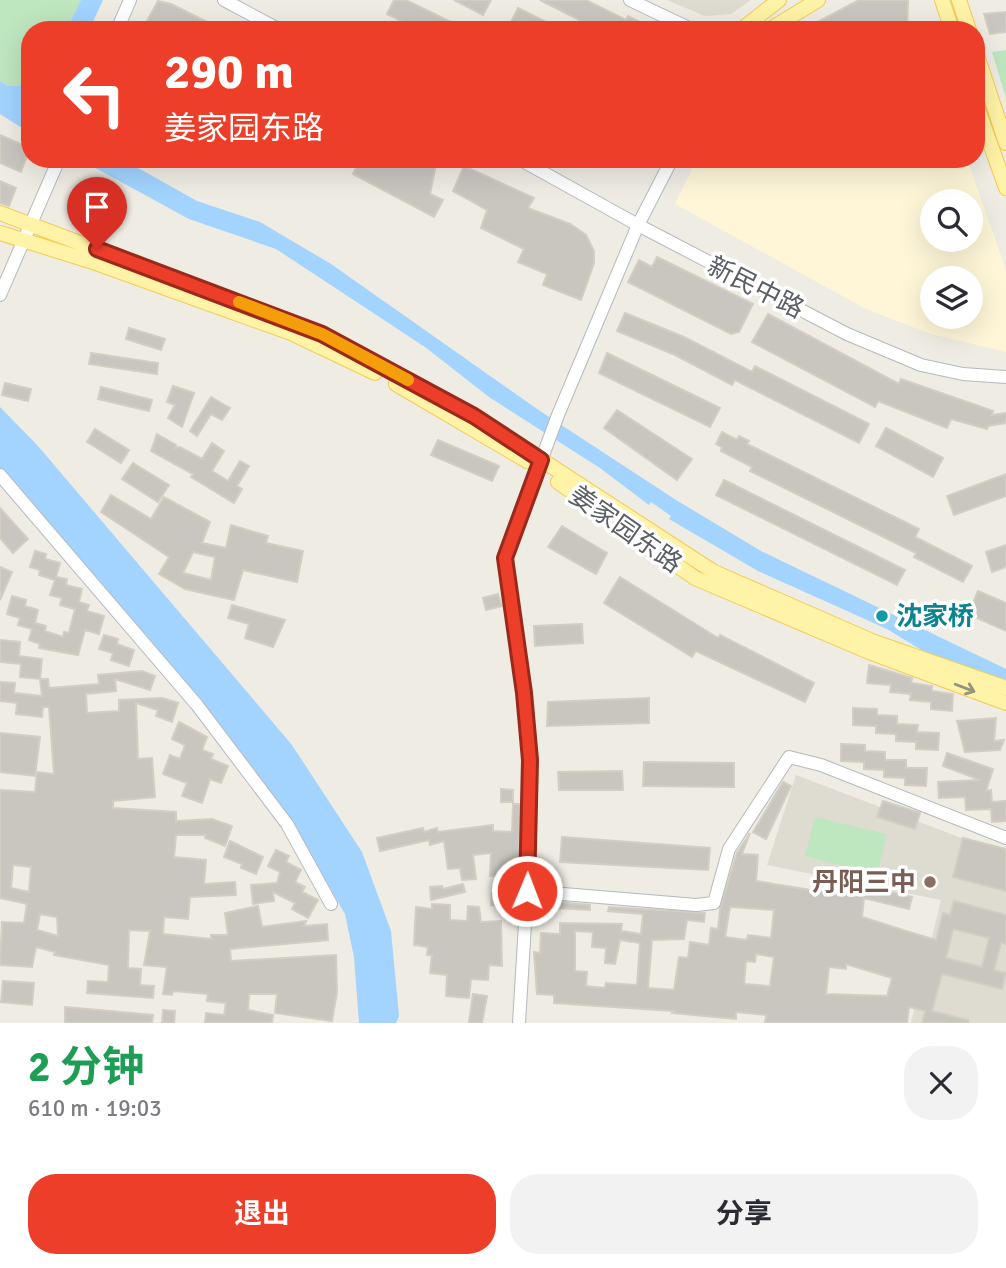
<!DOCTYPE html>
<html lang="zh">
<meta charset="utf-8">
<style>
:root{--surface:#fff;--page:#f2f2f3;--text:#2b2b33;--muted:#7c7c81;--accent:#ed3e2a}
body{margin:0;font-family:Signika,"Noto Sans SC",sans-serif;background:var(--page);color:var(--text);height:100vh;display:flex;flex-direction:column;font-size:26px;white-space:nowrap}
*{box-sizing:border-box;margin:0}
p{font-size:23px;color:var(--muted)}
.icon{flex:none;width:38px;height:38px;fill:none;stroke:currentColor;stroke-width:2;stroke-linecap:round;stroke-linejoin:round}
.map{position:relative;height:1023px;overflow:hidden}
.sheet{display:flex;flex-direction:column;background:var(--surface);flex:1}
.sheet>*{flex:none}
.top-card{position:absolute;left:21px;top:21px;width:964px;height:147px;border-radius:28px;box-shadow:0 7px 28px #0002;background:#ed3e2a;color:#fff;overflow:hidden}
.tools{position:absolute;left:920px;top:189px;display:grid;gap:14px}
.tools a{display:grid;place-items:center;width:63px;height:63px;border-radius:50%;background:var(--surface);box-shadow:0 7px 28px #0002;font-size:35px}
.pin{position:absolute;display:grid;place-items:center;width:60px;height:60px;color:#fff;margin:-72px -30px;border-radius:50% 50% 50% 0;rotate:-45deg;box-shadow:0 0 7px #0007}
.pin .icon{rotate:45deg}
.me{position:absolute;width:77px;margin:-38px;rotate:1deg;stroke-linejoin:round;filter:drop-shadow(0 0 5px #0008)}
.turn{display:flex;align-items:center;gap:24px;height:147px;padding:0 28px;font-size:32px}
.turn .icon{width:91px;height:91px;stroke-width:2.5}
.turn b{display:block;font-size:49px;line-height:60px}
.round{display:grid;place-items:center;flex:none;width:74px;height:74px;border-radius:28px;background:var(--page)}
.headline{display:flex;align-items:center;justify-content:space-between;height:119px;padding:0 28px}
h1{font-size:42px;font-weight:700;line-height:52px;color:#1e9e55}
.button{display:flex;gap:14px;margin-top:auto;padding:14px 28px}
.button a{flex:1;height:80px;border-radius:28px;background:var(--accent);color:#fff;font-size:28px;font-weight:700;line-height:80px;text-align:center}
.button a+a{background:var(--page);color:var(--text)}
.map>svg:first-child{display:block}
.commercial{fill:#fef6d7;fill-rule:evenodd}
.education{fill:#dedbd1}
.green{fill:#bee6bf}
.water{fill:#a2d4ff}
.building{fill:#c9c6c0;stroke:#d3cec1;stroke-width:2;fill-rule:evenodd}
.lines{fill:none;stroke-linecap:round;stroke-linejoin:round}
.minor-casing{stroke:#b5b9bd;stroke-width:14}
.major-casing{stroke:#f4cb56;stroke-width:16}
.minor{stroke:#fff;stroke-width:12}
.major{stroke:#fff3a7;stroke-width:14}
.oneway{stroke:#94937b}
.route-casing{stroke:#9a281b;stroke-width:18}
.route{stroke:#ed3e2a;stroke-width:12}
.slow{stroke:#f59e0b;stroke-width:12}
.culture-dot{fill:#0f9aa8;stroke:#fff;stroke-width:2.5}
.education-dot{fill:#8d6e63;stroke:#fff;stroke-width:2.5}
.labels{text-anchor:middle;stroke-width:7;stroke-linejoin:round;paint-order:stroke}
.street-label{font-size:26px;fill:#5b5f64;stroke:#fff}
.culture-label{font-size:26px;font-weight:bold;fill:#0d838f;stroke:#fff;text-anchor:start}
.education-label{font-size:26px;font-weight:bold;fill:#785e54;stroke:#fff;text-anchor:end}
</style>
<div class="map">
<svg width="1006" height="1023" viewBox="0 0 1006 1023">
<rect width="100%" height="100%" fill="#eeece3"/>
<path class="commercial" d="M697,159h270l39,111v82l-75,-18 -65,-25 -191,-105zM933,201h38v39h-38zM933,278h38v39h-38z"/>
<path class="education" d="M667,0h84l-20,14 -26,2z
M796,775l210,80v168h-95l30,-123 -174,-35z"/>
<path class="green" d="M0,0h81l-15,30h-36v55l-23,1 -7,-5z
M1006,50v48l-14,-46z
M815,817l72,17 -10,40 -72,-18z"/>
<path class="water" d="M81,0h22l-14,30h-23z
M0,81l7,5 23,-1v48l-30,-19z
M79,159h43l75,42 63,21 71,42 209,147 136,89 85,51 245,118v17l-83,-35 -36,-22 -129,-58 -89,-52 2,-3 -20,-14 -2,3 -49,-37 -111,-71 -64,-50 -149,-98 -87,-30z
M0,407l38,39 254,299 70,107 29,79 8,85 -3,7h-37l-5,-66 -9,-43 -54,-93 -202,-251 -89,-102z"/>
<path class="building" d="M394,0h12l61,30h-48l-32,-16z
M454,0h37l-8,15z
M540,0h46l40,20 2,-4 27,14h-56z
M859,0h49l-1,30h-104z
M158,1l13,3 52,26h-81z
M518,8l44,22h-46l-7,-4z
M1006,12v20l-16,2 -6,-20z
M0,135l30,13 -9,24 -21,-9z
M360,159h77l-7,35 13,6 -9,17 -81,-43z
M464,166l70,32 -6,10 42,16 16,11 8,16v12l-13,37 -38,-15 4,-11 -29,-12 6,-13 -43,-21 6,-18 -34,-19z
M0,181l16,7 -7,18 -9,-3z
M657,257l96,47 -14,28 -8,2 -103,-52 11,-22 13,7z
M625,313l59,24 68,35 3,-6 114,58 -10,19 -124,-63 -3,5 -57,-30 -58,-24z
M768,314l131,70 2,-5 92,32 -1,4 14,-2v10l-18,3 -1,3 -36,-10 -4,9 -69,-27 -3,6 -123,-65z
M129,328l36,11 -4,11 -35,-11z
M91,353l67,10 -1,11 -68,-10z
M607,353l113,55 -10,19 -111,-54z
M5,383l26,6 -3,12 -26,-6z
M173,386l21,7 -12,34 -14,-9 7,-13 -8,-3z
M101,387l51,13 -3,11 -51,-12z
M211,397l19,11 -8,12 -11,-6 -14,22 -7,-5z
M617,410l75,49 -15,21 -73,-52z
M886,428l57,30 -10,19 -57,-31z
M95,429l34,21 -8,13 -34,-21z
M722,432l15,8 2,-4 10,5 -2,3 172,85 -4,8 57,29 -9,16 -49,-25 2,-4 -166,-82 2,-4 -31,-16 1,-4 -6,-3z
M157,434l19,11 -1,3 5,-1 22,12 10,-16 12,8 -12,20 16,10 12,-20 9,5 -12,20 5,3 -8,14 -43,-26 2,-3 -42,-23z
M438,440l61,26 -7,15 -61,-26z
M133,463l36,22 -11,17 -36,-23z
M1006,474v22l-52,19 -7,-19z
M724,480l181,90 -8,15 -181,-90z
M111,495l40,24 13,-22 46,25 -8,21 24,5 5,-23 37,11 -2,7 37,8 -6,31 -54,-12 -9,30 -49,-11 -26,-15 10,-17 -68,-45zM193,552l22,5 -4,23 -28,-7z
M0,508l28,31 -15,14 -13,-15z
M562,526l45,27 -11,21 -48,-27z
M1006,545v22l-14,5 -6,-20z
M35,551l11,3 -1,5 15,4 -4,14 11,2 -1,6 16,4 -3,13 10,3 -2,6 17,5 -5,18 -14,-4 -7,25 -39,-7 1,-4 -11,-4 3,-11 -14,-4 2,-7 -13,-4 5,-18 14,4 -1,6 13,4 -3,13 11,3 -1,5 18,6 1,-5 5,1 6,-24 -15,-4 2,-7 -12,-3 5,-15 -16,-5 1,-5 -10,-3z
M0,567l12,5 -12,28z
M620,577l98,61 2,-3 94,48 -9,19 -109,-51 -4,6 -88,-54z
M978,591l28,12v28l-38,-17z
M498,594l4,12 -16,4 -3,-12z
M232,605l53,15 -12,27 -28,-9 4,-14 -21,-6z
M582,624l1,19 -48,3 -1,-20z
M104,635l14,4 -1,5 17,6 -5,16 -18,-6 2,-7 -14,-4z
M0,640l20,2 -1,14 23,3 -2,20 -20,-2 1,-13 -21,-2z
M869,665l43,13 -1,5 21,3v5l21,3 -1,17 -21,-2v-7l-21,-2 1,-6 -21,-2 1,-7 -24,-2z
M142,671l13,5 -5,14 -35,-11 1,12 -30,3 1,19 32,-2v-11l43,-2 16,5 -6,19 -16,-6 2,-6 -22,-7 2,56 14,-1 3,39 -42,4v7l63,4v9l36,-2 20,7 -7,20 -20,-8 1,-3h-30l-2,22 32,3 -2,24 31,-2 1,13 -46,2 -2,22 -24,-2 -1,17 48,5v-4h17l-3,-22 33,-7 4,21 44,-6 -2,5 23,-2 1,16 -98,9 1,12 105,-6 1,37 -5,29 -57,-8 2,-19h-28l-1,16 25,5 -1,8h-67l1,-10 18,2 2,-12 -19,-2 1,-7 -35,-3 -1,4 -9,-1 4,-27 -23,-2 6,-34 -21,-1 -1,38 13,1 -1,16 14,1 -1,12 -66,-5 1,-12 20,1 1,-17 -55,-10 1,-3 -19,-5 -4,20 -32,-2 2,-43 22,1 3,-19 -27,-6v-108l35,2 2,-20 17,2 -5,-67h-6l-1,10 -26,-3 1,-11 -17,-2v-19l15,1 -1,10 28,3 -2,-17h8l1,9 50,-4 -1,-9zM13,865l18,2 -2,25 -18,-4zM40,914l17,3 1,19 -21,-6z
M649,698v25l-102,3 1,-24z
M853,708l24,1v6l20,1v8l21,1 -1,7 22,1 -1,17 -22,-1v-7l-20,-1v-7l-20,-1v-7l-23,-1z
M996,718l-2,23 10,-1 -4,10 -35,2 -8,-31z
M179,722l28,15 -5,13 11,4 -2,5 17,7 -7,17 -11,-4 -8,24 -20,-7 5,-13 -24,-9 7,-19 10,4 5,-14 -13,-6z
M0,733l40,4 -5,39 -35,-4z
M841,744l24,1v6l20,1v8h21v8h21l-1,18 -21,-1v-7l-21,-1v-7l-20,-1v-7l-23,-1z
M947,753l46,16 -7,22 5,-1 1,12 14,-1v20l-14,1 -1,-13 -25,1 -1,-13 -26,1 -1,-16 42,-2 -37,-14z
M644,762l90,1v24l-91,-1z
M622,771l1,19h-64l-1,-18z
M783,782l8,4 -25,53 -13,-7z
M501,789l12,1v12h-12z
M883,801l37,12 -5,16 -38,-12z
M513,804h7l-2,72h-28l1,-23 -18,2 3,24 -14,1 -2,-12 -12,1 -4,-28 -14,4 -1,-5 -49,11 -3,-13 46,-10 1,4 13,-4 1,4 55,-7v6l19,1z
M750,833l-8,21 16,1 -2,26 61,10 4,-16 91,22 -3,12 -45,-11 -2,19 44,14 30,9 7,-27 7,2 4,-14 52,14v29l-5,-1 -7,27 12,3 -4,16 -60,-15 -10,37 36,9v3h-46l3,-12 -16,-4 -2,16h-142l1,-8 -30,-3v7l-64,-6 1,-2 -119,-8v-8l-17,-1 -3,-42 6,1 1,-20 19,1v-11l62,1 -1,7 20,3 2,-20 -35,-3 1,-4 96,6 -1,9 -17,-2 -3,19 -32,1 -4,48 26,2 5,-33 9,1 2,-16 19,3 2,-17 7,1 2,-20 17,-56zM730,907l44,3 -3,28 -23,-3 -1,5 -22,-3zM953,929l36,9 -7,29 -36,-9zM575,931l18,1 -1,15 14,1 -1,15 10,1 5,-24 20,3 -3,42 -31,-2 -1,5 -19,-2 1,-14 -12,-1zM756,954l18,3 -4,29 -26,-2 2,-23 9,1zM846,964l46,14 -5,18 -61,-2 3,-27 17,2z
M562,837l148,11 -2,22 -148,-8z
M963,838l43,11v42l-53,-14z
M230,841l33,16 -7,17 -15,-6 1,-4 -18,-7z
M276,850l13,6 -3,6 15,8 -6,12 10,5 -3,5 16,8 -10,18 -16,-9 3,-6 -22,-11 1,9 -21,3 -2,-19 26,-2 3,-11 -12,-6z
M463,884l2,8 -34,8 -1,-13 12,-1 1,3z
M492,893l17,1v12l-18,-1z
M535,900l55,5v5l-55,-3z
M432,904l18,1v15l17,1 1,-15 11,1 2,15 20,-1 1,45 -13,-1 -1,15 -17,-1 -2,19 -23,-2 1,-21 -17,-2 2,-18h-5l1,-8 -14,-2 2,-38 16,2z
M3,981l31,2 -2,22 -31,-3z
M473,994l14,2 -5,27 -13,-1z
M65,1007l88,8 -1,8h-87z
M163,1010l12,1 -1,12h-12z"/>
<g class="lines">
<defs>
<path id="minor" d="M224,0l56,30
M630,0l63,30
M117,30l13,-30
M519,159l119,66 209,109 74,31 42,9 43,3
M0,295l59,-136
M0,475l197,230 90,119 44,80
M527,891l169,14 18,-2 15,-54 60,-92 32,8 185,73
M519,1023l8,-132 2,-131 -5,-67 -19,-135 53,-143 80,-190 34,-66"/>
<path id="major" d="M942,0l10,30
M959,0l10,30
M741,30l38,-30
M769,30l49,-30
M976,52l30,91
M976,104l30,84
M0,213l322,121 152,82 240,156 158,69 134,47
M0,233l90,28 201,72 84,40
M396,384l131,77
M558,482l137,96 174,74 137,51"/>
</defs>
<use href="#minor" class="minor-casing"/>
<use href="#major" class="major-casing"/>
<use href="#minor" class="minor"/>
<use href="#major" class="major"/>
</g>
<defs><path id="oneway-shaft" d="M-6 0H5M1.5-3L5.5 0L1.5 3" fill="none" stroke-width="1.6" stroke-linecap="round" stroke-linejoin="round" transform="scale(1.75)"/></defs>
<use class="oneway" href="#oneway-shaft" transform="translate(965 688) rotate(21)"/>
<g class="lines">
<defs>
<path id="route" d="M97,249l225,85 152,82 67,44 -36,98 19,135 6,67 -3,131"/>
</defs>
<use href="#route" class="route-casing"/>
<use href="#route" class="route"/>
<path class="slow" d="M239,302l83,32 86,46"/>
</g>
<circle class="culture-dot" cx="882" cy="616" r="7"/>
<circle class="education-dot" cx="930" cy="882" r="7"/>
<g class="labels">
<g class="street-label">
<text transform="translate(756 287) rotate(27)" y="9">新民中路</text>
<text transform="translate(626 529) rotate(35)" y="9">姜家园东路</text>
</g>
<g class="culture-label">
<text x="896" y="625">沈家桥</text>
</g>
<g class="education-label">
<text x="916" y="891">丹阳三中</text>
</g>
</g>
</svg>
<div class="tools">
<a><svg class="icon" aria-label="search" viewBox="0 0 24 24"><circle cx="10" cy="10" r="6"/><path d="M15 15l6 6"/></svg></a>
<a><svg class="icon" aria-label="layers" viewBox="0 0 24 24"><path d="M12 4l9 5-9 5-9-5zM3 14l9 5 9-5"/></svg></a>
</div>
<div class="pin" style="left:97px;top:249px;background:#d93025"><svg class="icon" aria-label="arrive" viewBox="0 0 24 24"><path d="M6 21V4h12l-3 4 3 4H6"/></svg></div>
<svg class="me" style="left:527px;top:891px" viewBox="-20 -20 40 40"><circle r="17" fill="#ed3e2a" stroke="#fff" stroke-width="3"/><path d="M0-11L8 9 0 5-8 9z" fill="#fff"/></svg>
<div class="top-card">
<div class="turn"><svg class="icon" aria-label="left" viewBox="0 0 24 24"><path d="M17 20v-9H6M10 6l-5 5 5 5"/></svg><div><b>290 m</b>姜家园东路</div></div>
</div>
</div>
<section class="sheet">
<div class="headline"><div><h1>2 分钟</h1><p>610 m · 19:03</p></div><a class="round"><svg class="icon" aria-label="close" viewBox="0 0 24 24"><path d="M6 6l12 12M18 6L6 18"/></svg></a></div>
<div class="button"><a>退出</a><a>分享</a></div>
</section>
